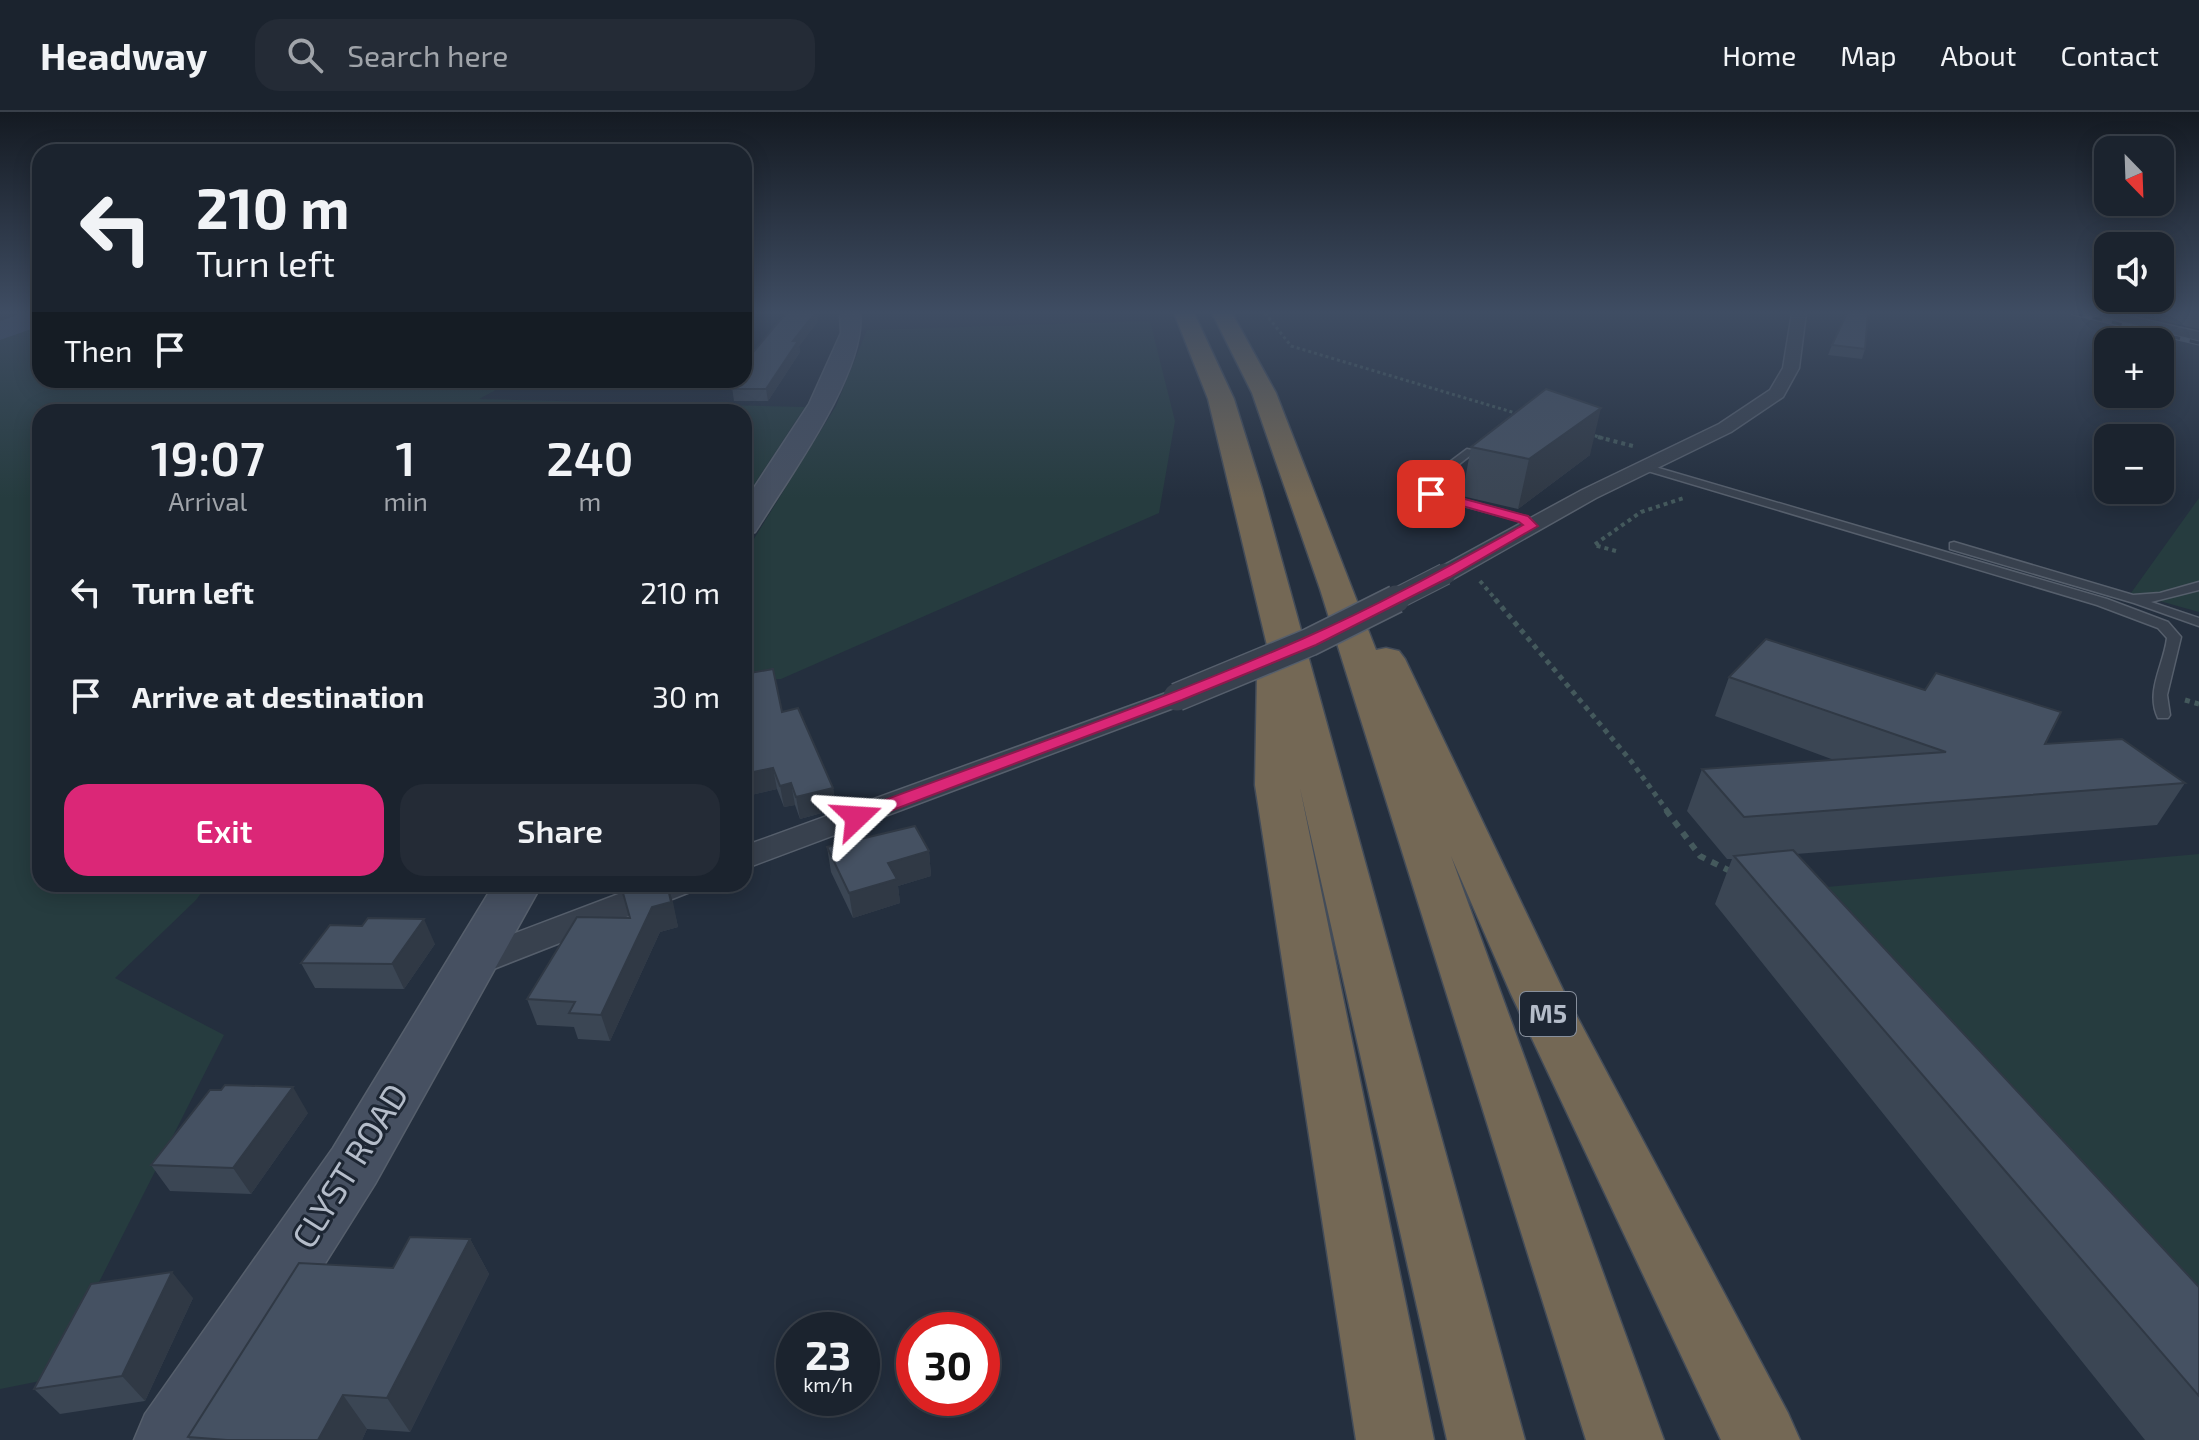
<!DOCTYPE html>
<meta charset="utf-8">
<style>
:root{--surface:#1b232e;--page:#242b36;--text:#f1f3f6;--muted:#a0a4aa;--line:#39404a;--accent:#db2777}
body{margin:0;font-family:"Exo 2",sans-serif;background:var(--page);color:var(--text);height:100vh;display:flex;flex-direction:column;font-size:30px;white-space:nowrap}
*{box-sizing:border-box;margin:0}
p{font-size:26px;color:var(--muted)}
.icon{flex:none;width:44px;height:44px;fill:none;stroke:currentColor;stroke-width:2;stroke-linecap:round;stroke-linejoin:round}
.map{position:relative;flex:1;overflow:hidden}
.side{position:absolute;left:32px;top:292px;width:720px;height:488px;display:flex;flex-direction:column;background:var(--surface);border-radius:24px;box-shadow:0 4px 20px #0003,0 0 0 2px var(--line)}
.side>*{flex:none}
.banner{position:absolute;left:32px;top:32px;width:720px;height:244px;border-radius:24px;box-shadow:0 4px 20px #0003,0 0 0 2px var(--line);background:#1b232e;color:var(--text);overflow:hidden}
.needle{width:52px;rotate:157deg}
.fabs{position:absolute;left:2094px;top:24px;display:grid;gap:16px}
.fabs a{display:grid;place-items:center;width:80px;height:80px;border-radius:16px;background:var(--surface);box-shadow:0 4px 20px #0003,0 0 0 2px var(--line);font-size:40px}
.speed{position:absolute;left:776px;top:1200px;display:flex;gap:16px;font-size:40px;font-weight:700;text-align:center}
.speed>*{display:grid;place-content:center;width:104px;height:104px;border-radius:50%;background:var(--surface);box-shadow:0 4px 20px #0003,0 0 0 2px var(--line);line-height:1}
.speed small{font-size:20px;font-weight:400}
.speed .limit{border:12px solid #d22;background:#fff;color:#111}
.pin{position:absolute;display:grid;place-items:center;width:68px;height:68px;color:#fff;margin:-34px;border-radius:16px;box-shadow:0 4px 12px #0006}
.me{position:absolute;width:88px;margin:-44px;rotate:70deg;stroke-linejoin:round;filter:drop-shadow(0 0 6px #0008)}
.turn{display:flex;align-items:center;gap:28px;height:168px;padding:0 32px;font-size:36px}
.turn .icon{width:104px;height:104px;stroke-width:2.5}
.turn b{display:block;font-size:56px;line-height:68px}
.then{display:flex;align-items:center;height:76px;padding:0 32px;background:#0003;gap:16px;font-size:30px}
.eta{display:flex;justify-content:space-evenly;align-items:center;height:136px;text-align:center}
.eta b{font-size:48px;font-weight:600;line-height:56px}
.action{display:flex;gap:16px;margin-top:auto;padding:16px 32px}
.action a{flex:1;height:92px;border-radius:24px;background:var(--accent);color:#fff;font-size:32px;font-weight:600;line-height:92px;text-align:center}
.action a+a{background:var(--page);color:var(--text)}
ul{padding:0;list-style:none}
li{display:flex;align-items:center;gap:24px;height:104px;padding:0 32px}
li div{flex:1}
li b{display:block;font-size:30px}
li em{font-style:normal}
header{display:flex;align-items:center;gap:48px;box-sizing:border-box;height:112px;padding:0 40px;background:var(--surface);border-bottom:2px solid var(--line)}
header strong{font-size:38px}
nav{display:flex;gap:44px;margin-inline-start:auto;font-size:28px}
.search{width:560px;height:72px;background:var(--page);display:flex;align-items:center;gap:20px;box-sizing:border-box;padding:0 28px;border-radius:24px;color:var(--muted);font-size:30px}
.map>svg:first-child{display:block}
.green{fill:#263c3f}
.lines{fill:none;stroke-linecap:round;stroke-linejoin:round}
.river{fill:#394c67;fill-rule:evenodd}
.lane-casing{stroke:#565f6c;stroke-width:3}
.street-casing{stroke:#565f6c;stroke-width:3}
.secondary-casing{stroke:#565f6c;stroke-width:3}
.highway-casing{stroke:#434c59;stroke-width:3}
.path-far3{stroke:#44595c;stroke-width:3;stroke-dasharray:3 3;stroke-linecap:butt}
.path-far2{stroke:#44595c;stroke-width:4;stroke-dasharray:4 4;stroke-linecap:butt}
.path-far1{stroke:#44595c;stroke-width:5;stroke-dasharray:5 5;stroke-linecap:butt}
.path{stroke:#44595c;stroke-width:6;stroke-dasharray:7 7;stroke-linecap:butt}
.lane{fill:#38414e;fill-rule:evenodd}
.street{fill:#38414e;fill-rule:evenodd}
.secondary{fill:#465061;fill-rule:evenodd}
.highway{fill:#746855;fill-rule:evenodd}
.rail-casing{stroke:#5a6575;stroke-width:5}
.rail{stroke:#1d2633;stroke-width:3;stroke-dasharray:10;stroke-linecap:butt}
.street-bridge-far1-casing{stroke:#565f6c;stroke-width:23;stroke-linecap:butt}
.street-bridge-casing{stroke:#565f6c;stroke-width:30;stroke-linecap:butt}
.street-bridge-far1{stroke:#38414e;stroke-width:21}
.street-bridge{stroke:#38414e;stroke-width:27}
.wall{fill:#3b4654}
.shaded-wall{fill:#303945}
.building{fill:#455162;stroke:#303945;stroke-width:2}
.route{fill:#db2777;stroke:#8e194d;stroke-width:2}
.labels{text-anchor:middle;stroke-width:6;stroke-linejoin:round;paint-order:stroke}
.shield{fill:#1d2633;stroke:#878f9c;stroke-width:2}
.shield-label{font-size:26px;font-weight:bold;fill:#b4bcc9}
.near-street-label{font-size:34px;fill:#b4bcc9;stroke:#1d2633}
</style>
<header>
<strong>Headway</strong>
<div class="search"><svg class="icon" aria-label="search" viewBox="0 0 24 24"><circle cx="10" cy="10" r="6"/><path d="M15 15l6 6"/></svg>Search here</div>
<nav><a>Home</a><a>Map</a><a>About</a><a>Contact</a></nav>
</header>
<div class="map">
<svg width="2199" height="1328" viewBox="0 0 2199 1328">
<rect width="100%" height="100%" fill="#242f3e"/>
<path class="green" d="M40,204v64h474l-35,19 326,8 -61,93v-88h-704v472h168l-12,16 -81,78 109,57 -174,344 -50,10v-1059z
M1150,209l25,100 -16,92 -378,166 -37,2v-126l92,-149 31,-76z
M2199,386v114l-68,-19z
M2199,742v475l-395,-440z"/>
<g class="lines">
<path class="river" d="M23,201h17v13l-40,14v-19z"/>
<defs>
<path id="lane" d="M1467,337l9,2 -46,36 5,5 93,25 9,9 -2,2h-8l-7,-7 -93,-25 -8,-7v-4z
M1645,352l462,135 61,23 13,15 -14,58 3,20 -2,3h-10c-13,-27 6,-53 9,-80l-9,-10 -61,-23 -456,-136v-4z
M1954,430l179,53 27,-2 39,-11v8l-48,12 48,16v8l-65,-23 -184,-54v-6z"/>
<path id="street" d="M1792,201h14l-7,55 -16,29 -52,35 -135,66 -143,81h-16l-4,-5 4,-5 145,-79 137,-66 51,-34 13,-22z
M2092,201h23l84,19v10z
M1177,577l10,2 4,6 -4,6 -443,166v-23z
M645,772h50l-5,8 -204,80 -13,4 -13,-4 -5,-9 5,-9z"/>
<path id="secondary" d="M840,201h20c7,57 -70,163 -101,213l-4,6 -11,3v-32l65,-99 32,-71z
M494,772h48l-167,300 -161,256h-80l11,-26 188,-266z"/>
<path id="highway" d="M1174,201h20l40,86 28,90 263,951h-78l-147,-652 134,652h-78l-101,-655 2,-113 5,-8 9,-2 -63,-263z
M1212,201h20l44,80 100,257 10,-2 13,3 6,8 159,333 224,421 12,27h-79l-211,-448 -59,-136 213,584h-78l-266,-851 -68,-196z"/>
</defs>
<use href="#lane" class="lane-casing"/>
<use href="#street" class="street-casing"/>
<use href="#secondary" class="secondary-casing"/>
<use href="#highway" class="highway-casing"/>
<path class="path-far3" d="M1265,201l26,33 231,69
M1589,322l17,5"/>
<path class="path-far2" d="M1598,325l35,9
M1616,439l-22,-6 47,-33 43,-14
M1480,469l17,20"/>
<path class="path-far1" d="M1495,487l136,162 37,51
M2185,588l14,4"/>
<path class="path" d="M1666,698l34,46 32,16"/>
<use href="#lane" class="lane"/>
<use href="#street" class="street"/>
<use href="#secondary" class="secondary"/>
<use href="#highway" class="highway"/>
<defs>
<path id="rail" d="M2073,201l126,30"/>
</defs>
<use href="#rail" class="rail-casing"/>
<use href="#rail" class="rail"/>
<defs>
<path id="street-bridge-far1" d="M1392,489l53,-27"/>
<path id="street-bridge" d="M1177,585l133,-55 86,-43"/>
</defs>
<use href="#street-bridge-far1" class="street-bridge-far1-casing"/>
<use href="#street-bridge" class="street-bridge-casing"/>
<use href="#street-bridge-far1" class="street-bridge-far1"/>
<use href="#street-bridge" class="street-bridge"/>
</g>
<path class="wall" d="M2164,201h35v16l-39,-9z
M818,209l-19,25 1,6 -32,49h-34l-3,-21h13z
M1832,233l33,4 -3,10 -34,-4z
M1471,335l119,8 -72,54 -56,-13z
M744,562l38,38 51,76 3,21 -36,10 -5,-14 -11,2 -7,-18 -30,7 -3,-9z
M1729,565l316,67 140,39 -28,42 -361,29 403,433v153h-54l-430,-536 17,-45h-5l-40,-48 15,-42 132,-9 -119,-44z
M827,735l102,4 2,25 -33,10 2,17 -47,15 -22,-46z
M648,772h20l10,43 -18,5 -50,109 -32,-2 -4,-12 -37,-2 -10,-26 103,-81z
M362,814l73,18 -31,45 -89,-1 -14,-25z
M308,1001l-57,81 -81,-3 -19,-26z
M470,1127l19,35 -79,158 -43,-3 -5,11h-172l-2,-3 205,-169z
M193,1186l-48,103 -85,13 -26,-25z"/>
<path class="shaded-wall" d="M815,201h1l2,8 -19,25 1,6 -32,49 -2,-12 27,-48z
M1601,296l-11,47 -72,54 11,-50z
M773,656l4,21 -30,7 -3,-15v-7z
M791,671l4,22 -11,2 -4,-21z
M833,676l3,21 -36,10 -4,-22z
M929,739l2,25 -33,10 2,17 -47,15 -4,-25 39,-30z
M621,772h16l-15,5z
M667,772l6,18 5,25 -18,5 -50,109 -9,-26 51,-108z
M424,807l11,25 -31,45 -12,-25z
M293,975l15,26 -57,81 -18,-26z
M470,1127l19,35 -79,158 -23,-34z
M172,1160l21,26 -48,103 -23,-25z
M343,1283l24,34 -5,11h-44z"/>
<path class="building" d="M786,201h29l-22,28h5l-32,48h-35l7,-9h6v-17z
M1847,201h21l-3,36 -33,-4z
M1546,277l55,19 -72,51 -58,-12z
M1766,527l159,51 11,-17 125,39 -16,32 77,-5 63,44 -441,34 -42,-48 244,-17 -217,-75z
M773,557l9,43 16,-4 35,80 -37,9 -5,-14 -11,3 -7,-18 -29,6v-100z
M915,714l14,25 -41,12 9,16 -48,14 -22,-46z
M1793,738l406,437v109l-465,-540z
M648,772h19l4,18 -19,5 -51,108 -32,-2 6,-11 -48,-3 50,-82 53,1 -7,-25z
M368,806l56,1 -32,45 -91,-1 29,-38 32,1z
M225,973l68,2 -60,81 -82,-3 59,-75h11z
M410,1125l60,2 -83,159 -44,-3 -25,45h-91l-39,-3 111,-174 94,5z
M172,1160l-50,104 -88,13 57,-105z"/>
<linearGradient id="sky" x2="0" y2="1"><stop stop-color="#141a22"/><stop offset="0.52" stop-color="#3f4d63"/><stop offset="1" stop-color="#3f4d63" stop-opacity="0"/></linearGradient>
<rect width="2199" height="386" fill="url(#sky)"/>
<path class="route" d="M1431,378l97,26 10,10 -88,51 -134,68 -134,55 -318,121 -7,2 -10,-6 3,-4c151,-57 304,-109 452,-174 76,-33 149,-74 221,-114l-4,-3 -92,-26v-5z"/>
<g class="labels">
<rect class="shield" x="1520" y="880" width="56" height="44" rx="6"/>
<g class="shield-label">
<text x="1548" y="911">M5</text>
</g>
<g class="near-street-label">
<text transform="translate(350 1054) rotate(-58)" y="12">CLYST ROAD</text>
</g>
</g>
</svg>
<div class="fabs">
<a><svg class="needle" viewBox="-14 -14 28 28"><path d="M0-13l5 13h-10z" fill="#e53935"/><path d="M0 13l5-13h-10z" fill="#a0a4aa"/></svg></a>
<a><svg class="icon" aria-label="sound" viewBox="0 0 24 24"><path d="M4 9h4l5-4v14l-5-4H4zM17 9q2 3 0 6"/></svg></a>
<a>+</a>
<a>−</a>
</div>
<div class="speed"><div>23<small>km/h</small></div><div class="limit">30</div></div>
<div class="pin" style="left:1431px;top:382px;background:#d93025"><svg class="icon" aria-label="arrive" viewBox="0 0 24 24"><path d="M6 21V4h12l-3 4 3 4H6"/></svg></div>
<svg class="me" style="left:857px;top:705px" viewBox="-20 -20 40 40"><path d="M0-17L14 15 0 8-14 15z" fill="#db2777" stroke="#fff" stroke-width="4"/></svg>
<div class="banner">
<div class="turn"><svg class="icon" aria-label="left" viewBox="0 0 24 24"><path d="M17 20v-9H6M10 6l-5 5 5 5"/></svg><div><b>210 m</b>Turn left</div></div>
<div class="then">Then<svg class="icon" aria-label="arrive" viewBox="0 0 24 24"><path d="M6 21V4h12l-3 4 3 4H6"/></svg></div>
</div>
<section class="side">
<div class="eta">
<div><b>19:07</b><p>Arrival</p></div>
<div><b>1</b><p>min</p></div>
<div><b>240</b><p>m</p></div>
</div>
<ul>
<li><svg class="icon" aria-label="left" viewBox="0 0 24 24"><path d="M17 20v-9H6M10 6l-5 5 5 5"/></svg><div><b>Turn left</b></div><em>210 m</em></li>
<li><svg class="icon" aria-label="arrive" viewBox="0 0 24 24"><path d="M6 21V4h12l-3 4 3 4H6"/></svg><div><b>Arrive at destination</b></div><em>30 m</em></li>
</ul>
<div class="action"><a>Exit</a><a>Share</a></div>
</section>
</div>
